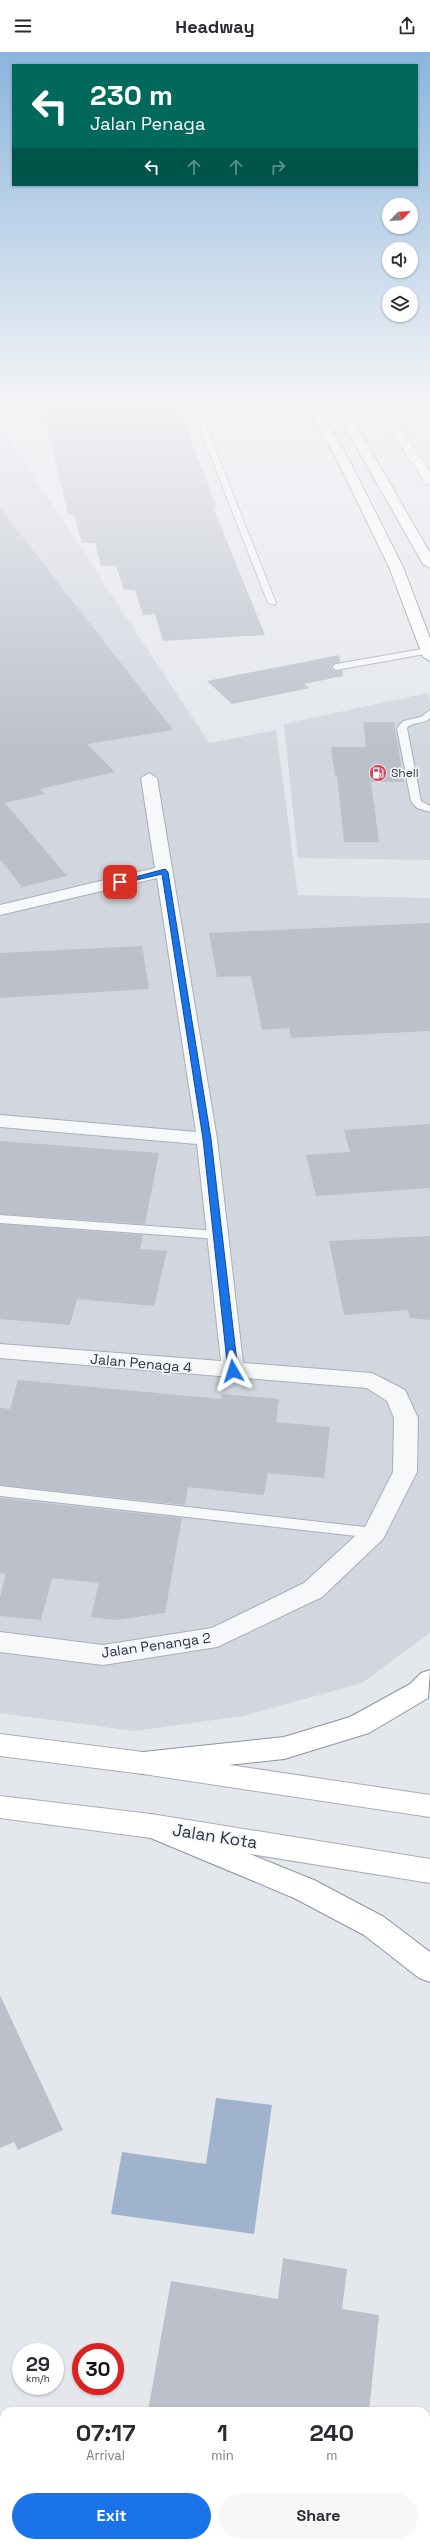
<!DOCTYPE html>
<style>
:root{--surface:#fff;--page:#f7f7f7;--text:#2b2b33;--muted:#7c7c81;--accent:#1a73e8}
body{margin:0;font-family:"Space Grotesk",sans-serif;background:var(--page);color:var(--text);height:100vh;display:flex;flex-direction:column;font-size:15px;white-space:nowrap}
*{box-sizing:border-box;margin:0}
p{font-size:13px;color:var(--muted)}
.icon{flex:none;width:22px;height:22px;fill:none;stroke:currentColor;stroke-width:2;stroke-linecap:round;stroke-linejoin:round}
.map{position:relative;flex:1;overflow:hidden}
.panel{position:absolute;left:0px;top:2355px;width:430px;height:140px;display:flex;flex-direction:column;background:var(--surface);border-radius:12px 12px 0 0;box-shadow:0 1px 3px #0004}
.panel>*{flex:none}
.hud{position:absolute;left:12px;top:12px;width:406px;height:122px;border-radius:0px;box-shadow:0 1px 3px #0004;background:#00695c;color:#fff;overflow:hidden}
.needle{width:26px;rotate:65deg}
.controls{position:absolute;left:382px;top:146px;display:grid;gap:8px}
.controls a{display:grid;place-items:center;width:36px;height:36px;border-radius:50%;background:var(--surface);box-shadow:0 1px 3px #0004;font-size:20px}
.speed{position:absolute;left:12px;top:2291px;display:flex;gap:8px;font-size:20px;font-weight:700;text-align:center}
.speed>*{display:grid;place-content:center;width:52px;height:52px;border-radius:50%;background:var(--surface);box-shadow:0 1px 3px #0004;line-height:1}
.speed small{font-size:10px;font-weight:400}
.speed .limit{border:6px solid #d22;background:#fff;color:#111}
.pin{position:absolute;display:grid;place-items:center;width:34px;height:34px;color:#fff;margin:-17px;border-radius:8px;box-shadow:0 2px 6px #0006}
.me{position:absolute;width:44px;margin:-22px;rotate:354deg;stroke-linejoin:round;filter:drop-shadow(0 0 3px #0008)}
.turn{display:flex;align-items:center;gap:14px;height:84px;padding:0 12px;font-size:18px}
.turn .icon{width:52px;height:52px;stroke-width:2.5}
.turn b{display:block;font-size:28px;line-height:34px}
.lanes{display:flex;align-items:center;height:38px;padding:0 12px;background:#0003;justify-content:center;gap:20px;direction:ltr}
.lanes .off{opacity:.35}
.eta{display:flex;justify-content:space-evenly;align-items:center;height:68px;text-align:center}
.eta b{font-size:24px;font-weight:700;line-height:28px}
.button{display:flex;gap:8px;margin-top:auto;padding:8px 12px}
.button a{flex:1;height:46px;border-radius:24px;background:var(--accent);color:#fff;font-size:16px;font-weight:700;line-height:46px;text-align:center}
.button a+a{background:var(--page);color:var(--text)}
header{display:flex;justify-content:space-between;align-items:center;height:52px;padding:0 12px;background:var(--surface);font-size:18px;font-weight:700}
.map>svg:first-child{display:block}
.built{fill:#d2d6de}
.water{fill:#9fb4cc}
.building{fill:#bbc0ca}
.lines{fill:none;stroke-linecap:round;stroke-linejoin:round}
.lane-casing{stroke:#a9aeb7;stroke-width:2}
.street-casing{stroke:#a9aeb7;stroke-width:2}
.secondary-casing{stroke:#a9aeb7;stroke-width:2}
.primary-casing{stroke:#a3abb8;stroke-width:2}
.highway-casing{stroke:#8b94a3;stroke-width:2}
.lane{fill:#f7f8fa;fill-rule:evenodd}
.street{fill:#f7f8fa;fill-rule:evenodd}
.secondary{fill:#fff;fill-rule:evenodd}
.primary{fill:#fff;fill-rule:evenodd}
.highway{fill:#fff;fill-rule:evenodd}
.route{fill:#1a73e8;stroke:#114b97}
.labels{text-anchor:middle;stroke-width:3.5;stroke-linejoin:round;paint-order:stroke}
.far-poi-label{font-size:12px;fill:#2b3445;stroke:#f4f6f9;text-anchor:start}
.street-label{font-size:14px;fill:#2b3445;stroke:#f4f6f9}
.near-street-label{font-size:17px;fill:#2b3445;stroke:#f4f6f9}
</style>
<header><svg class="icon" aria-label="menu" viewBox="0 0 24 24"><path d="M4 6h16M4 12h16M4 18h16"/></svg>Headway<svg class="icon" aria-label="share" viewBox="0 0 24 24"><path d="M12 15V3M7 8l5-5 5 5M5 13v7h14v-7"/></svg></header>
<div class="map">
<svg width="430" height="2495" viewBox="0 0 430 2495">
<rect width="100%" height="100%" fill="#e4e7ec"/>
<path class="built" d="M0,373l209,318 67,-13 22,165 132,3v735l-68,50 -119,33 -109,15 -134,-18z
M428,641l2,10v157l-132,-2 -14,-134z"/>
<path class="water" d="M216,2046l56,7 -18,129 -143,-20 11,-62 84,12z"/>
<path class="building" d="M41,352h130l1,6 7,-1 38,98h-4l52,128 -102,6 -8,-27 -12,1 -8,-25h-11l-8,-24h-15l-6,-23h-13l-8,-29h-6z
M0,456l173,222 -86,14 28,28 -75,17 5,5 -40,9 62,73 -45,11 -22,-28z
M339,603l1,7 -10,5 5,4 7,-1 1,6 -39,8 5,4 -77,16 -25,-23z
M363,670h31l10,60h-33l8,60h-35l-7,-66h-2l-4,-29h35z
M430,871v108l-139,7 -2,-10 -27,2 -11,-54 -34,1 -8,-44z
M142,894l7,43 -149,9v-45z
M430,1072v64l-114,8 -10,-41 44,-3 -6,-22z
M0,1089l159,12 -14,71 -145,-10z
M0,1172l143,11 -3,14 27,2 -13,55 -77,-7 -7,26 -70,-6z
M430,1184v84l-20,-2 -2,-8 -64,5 -15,-74z
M18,1328l203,19 1,-5 57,5 -3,23 54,5 -6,51 -56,-5 -4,22 -76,-8 -3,18 -185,-20v-77l10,1z
M0,1446l182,20 -17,95 -49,7 -25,-3 8,-34 -47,-5 -11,42 -41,-4v-19l6,-23 -6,-1z
M0,1943l63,135 -45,20 -4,-8 -14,6z
M283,2206l64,11 -5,40 37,6 -10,96h-221l23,-130 107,18z"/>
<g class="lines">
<defs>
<path id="lane" d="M203,352h7l-9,9 75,190 -1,2 -7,-2 -74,-190z
M428,596l2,1v4l-94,17 -4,-3 4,-3z
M430,658v8c-7,7 -18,3 -23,10l14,73 9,5v6l-13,-4 -6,-7 -14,-73 6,-7 18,-4z
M0,1163l218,16 6,4 -6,4 -218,-16z
M0,1434l374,42 5,1 2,4 -2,4 -5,1 -374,-42z"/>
<path id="street" d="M149,721l8,5 60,361 26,224 129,10 33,17 13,28 -1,54 -34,67 -61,58 -105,50 -114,18 -103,-13v-20l103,13 109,-17 92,-45 61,-56 28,-55 1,-54 -7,-17 -20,-13 -367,-30v-14l221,17 -24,-217 -197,-17v-12l196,17 -39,-254 -157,37v-10l155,-37 -14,-90z"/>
<path id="secondary" d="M0,1682l143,18 287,43v22l-287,-43 -143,-18z
M0,1744l151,18 279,45v24l-279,-45 -151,-20z"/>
<path id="primary" d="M373,352h12l45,68v13l-4,-1z"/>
<path id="highway" d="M305,352h12l30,52 56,111 27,71v23l-7,-4 -34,-90 -54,-111z
M332,352h12l86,149v15l-7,-4z
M430,1618l-2,28 -59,35 -85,26 -141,15 -10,-3 -4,-8 4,-8 10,-3 141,-15 66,-20 60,-33 11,-11z
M151,1762l163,66 70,37 46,35v30l-11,-4 -55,-43 -70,-37 -153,-64 -4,-8 4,-8z"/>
</defs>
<use href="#lane" class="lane-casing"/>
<use href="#street" class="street-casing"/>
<use href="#secondary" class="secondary-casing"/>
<use href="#primary" class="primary-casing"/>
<use href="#highway" class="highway-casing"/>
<use href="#lane" class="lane"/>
<use href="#street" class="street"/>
<use href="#secondary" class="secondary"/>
<use href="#primary" class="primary"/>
<use href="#highway" class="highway"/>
</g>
<linearGradient id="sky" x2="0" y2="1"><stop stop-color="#8bb4dd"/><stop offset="0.5" stop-color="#f3f4f6"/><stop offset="1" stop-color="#f3f4f6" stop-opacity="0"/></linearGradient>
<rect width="430" height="701" fill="url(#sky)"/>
<path class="route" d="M165,817l3,3 43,267 27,232 -5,3 -5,-3 -25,-232 -41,-265 -42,10 -4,-2z"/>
<defs>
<symbol id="fuel-disc" viewBox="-11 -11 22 22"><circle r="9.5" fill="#d1495b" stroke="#f4f6f9"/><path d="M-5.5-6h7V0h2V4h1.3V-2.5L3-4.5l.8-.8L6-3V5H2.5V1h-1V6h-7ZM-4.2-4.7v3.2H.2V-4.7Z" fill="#fff"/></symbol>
</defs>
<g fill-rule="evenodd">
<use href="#fuel-disc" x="368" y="711" width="20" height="20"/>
</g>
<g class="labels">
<g class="far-poi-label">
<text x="391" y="725">Shell</text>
</g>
<g class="street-label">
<text transform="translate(141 1311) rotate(5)" y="5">Jalan Penaga 4</text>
<text transform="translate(156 1593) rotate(-8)" y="5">Jalan Penanga 2</text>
</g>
<g class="near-street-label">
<text transform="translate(215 1784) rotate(9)" y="6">Jalan Kota</text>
</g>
</g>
</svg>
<div class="controls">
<a><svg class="needle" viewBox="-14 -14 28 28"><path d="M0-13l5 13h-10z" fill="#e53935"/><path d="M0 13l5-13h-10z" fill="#7c7c81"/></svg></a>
<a><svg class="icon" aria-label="sound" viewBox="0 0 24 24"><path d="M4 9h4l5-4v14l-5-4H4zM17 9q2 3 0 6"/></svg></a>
<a><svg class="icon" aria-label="layers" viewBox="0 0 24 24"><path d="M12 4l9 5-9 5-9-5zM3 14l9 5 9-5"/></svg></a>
</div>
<div class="speed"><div>29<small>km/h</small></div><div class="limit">30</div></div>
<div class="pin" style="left:120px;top:830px;background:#d93025"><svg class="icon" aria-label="arrive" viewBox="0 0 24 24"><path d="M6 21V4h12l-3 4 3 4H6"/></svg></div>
<svg class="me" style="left:233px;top:1319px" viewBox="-20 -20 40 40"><path d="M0-17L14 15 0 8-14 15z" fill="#1a73e8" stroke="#fff" stroke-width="4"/></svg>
<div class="hud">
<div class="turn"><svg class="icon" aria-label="left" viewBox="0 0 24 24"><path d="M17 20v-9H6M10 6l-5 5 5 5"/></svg><div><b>230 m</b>Jalan Penaga</div></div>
<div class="lanes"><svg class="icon" aria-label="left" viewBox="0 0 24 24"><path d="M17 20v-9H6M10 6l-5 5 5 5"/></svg><svg class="icon off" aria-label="ahead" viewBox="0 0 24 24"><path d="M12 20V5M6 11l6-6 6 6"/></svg><svg class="icon off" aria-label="ahead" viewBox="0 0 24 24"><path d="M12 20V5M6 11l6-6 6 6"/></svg><svg class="icon off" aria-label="right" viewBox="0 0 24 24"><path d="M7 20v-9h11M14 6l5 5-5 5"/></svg></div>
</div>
<section class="panel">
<div class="eta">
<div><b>07:17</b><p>Arrival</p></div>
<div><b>1</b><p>min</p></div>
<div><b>240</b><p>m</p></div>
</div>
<div class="button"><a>Exit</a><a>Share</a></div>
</section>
</div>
